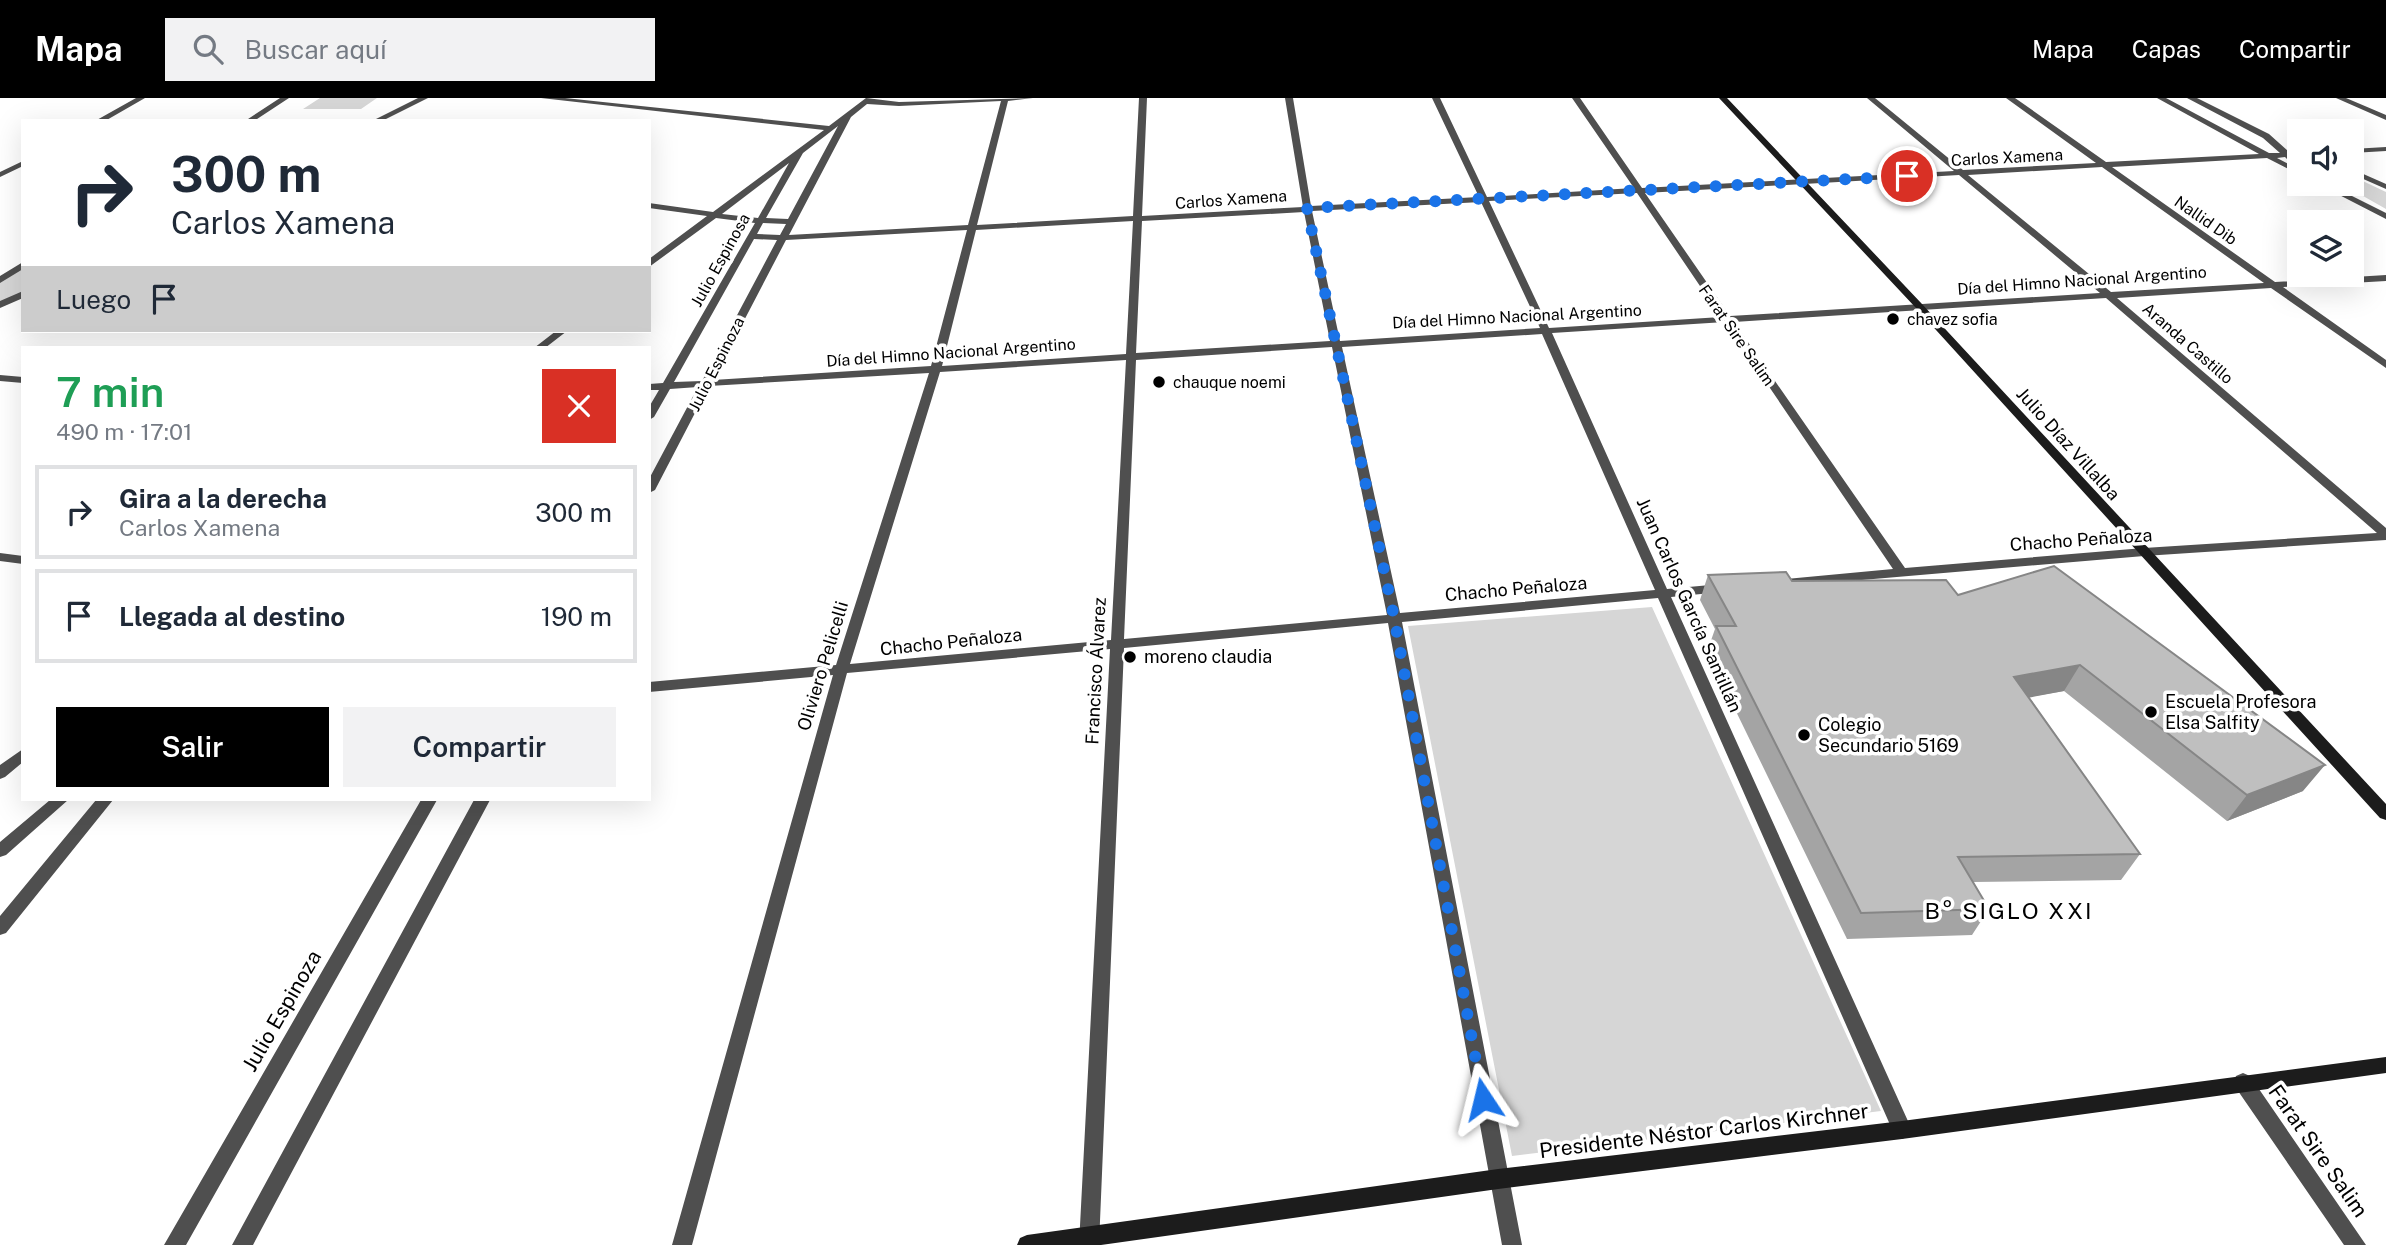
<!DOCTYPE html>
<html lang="es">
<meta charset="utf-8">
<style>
:root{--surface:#fff;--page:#f2f2f3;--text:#1f2937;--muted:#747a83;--line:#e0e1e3;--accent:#000}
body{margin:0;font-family:"Public Sans",sans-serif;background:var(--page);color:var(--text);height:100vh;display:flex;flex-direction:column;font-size:26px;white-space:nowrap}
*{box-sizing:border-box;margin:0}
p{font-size:23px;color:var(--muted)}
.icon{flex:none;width:38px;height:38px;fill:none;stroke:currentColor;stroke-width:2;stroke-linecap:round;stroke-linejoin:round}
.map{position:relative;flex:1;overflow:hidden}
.side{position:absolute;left:21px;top:248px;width:630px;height:455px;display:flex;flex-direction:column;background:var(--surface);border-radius:0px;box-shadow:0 7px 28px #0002}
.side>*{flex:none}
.top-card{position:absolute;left:21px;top:21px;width:630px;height:214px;border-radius:0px;box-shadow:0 7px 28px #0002;background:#fff;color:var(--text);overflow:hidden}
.fabs{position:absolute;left:2287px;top:21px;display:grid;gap:14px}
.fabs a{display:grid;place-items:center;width:77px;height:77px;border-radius:0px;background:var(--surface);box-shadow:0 7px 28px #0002;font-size:35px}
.pin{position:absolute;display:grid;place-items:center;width:60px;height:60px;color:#fff;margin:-30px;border:4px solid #fff;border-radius:50%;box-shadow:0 2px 7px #0007}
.me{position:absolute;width:77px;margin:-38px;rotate:350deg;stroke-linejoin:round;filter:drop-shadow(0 0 5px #0008)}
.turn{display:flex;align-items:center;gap:24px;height:147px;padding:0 35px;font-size:32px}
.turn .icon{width:91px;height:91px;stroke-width:2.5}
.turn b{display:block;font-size:49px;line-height:60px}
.then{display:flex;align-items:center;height:66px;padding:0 35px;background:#0003;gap:14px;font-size:26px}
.round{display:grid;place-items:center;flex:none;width:74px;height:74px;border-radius:0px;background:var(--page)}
.headline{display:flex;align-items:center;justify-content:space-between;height:119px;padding:0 35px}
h1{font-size:42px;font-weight:600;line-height:52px;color:#1e9e55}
.action{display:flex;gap:14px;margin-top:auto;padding:14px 35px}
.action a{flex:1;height:80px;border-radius:0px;background:var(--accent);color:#fff;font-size:28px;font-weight:600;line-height:80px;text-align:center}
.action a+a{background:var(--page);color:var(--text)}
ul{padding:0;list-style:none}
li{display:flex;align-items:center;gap:21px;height:94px;margin:0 14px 10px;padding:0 21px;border:4px solid var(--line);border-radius:0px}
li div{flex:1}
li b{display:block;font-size:26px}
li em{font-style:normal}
header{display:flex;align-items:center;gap:42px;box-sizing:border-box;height:98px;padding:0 35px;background:var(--accent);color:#fff}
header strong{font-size:33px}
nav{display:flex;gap:38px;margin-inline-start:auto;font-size:24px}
.search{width:490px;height:63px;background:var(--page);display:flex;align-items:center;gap:18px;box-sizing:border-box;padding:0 24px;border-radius:0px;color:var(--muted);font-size:26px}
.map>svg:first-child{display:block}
.green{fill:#d6d6d6}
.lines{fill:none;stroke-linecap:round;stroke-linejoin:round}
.street{fill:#4f4f4f;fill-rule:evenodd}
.secondary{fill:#1c1c1c;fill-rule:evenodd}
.wall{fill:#a4a4a4}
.shaded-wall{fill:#868686}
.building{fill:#bfbfbf;stroke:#868686;stroke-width:2}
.route{stroke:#1a73e8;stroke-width:12;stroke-dasharray:0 21.6}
.poi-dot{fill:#000;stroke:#fff;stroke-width:2.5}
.labels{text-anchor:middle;stroke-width:7;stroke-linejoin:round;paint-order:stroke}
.far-street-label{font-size:16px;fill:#000;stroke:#fff}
.far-poi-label{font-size:16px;fill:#000;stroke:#fff;text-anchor:start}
.street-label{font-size:18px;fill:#000;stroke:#fff}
.poi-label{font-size:18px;fill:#000;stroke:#fff;text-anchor:start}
.near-street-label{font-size:21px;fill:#000;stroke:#fff}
.near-neighbourhood-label{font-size:23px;letter-spacing:2px;fill:#000;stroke:#fff}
</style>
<header>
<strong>Mapa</strong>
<div class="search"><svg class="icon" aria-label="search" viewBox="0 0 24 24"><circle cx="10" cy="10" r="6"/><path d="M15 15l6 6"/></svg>Buscar aquí</div>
<nav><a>Mapa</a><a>Capas</a><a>Compartir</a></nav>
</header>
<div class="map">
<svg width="2386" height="1147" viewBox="0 0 2386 1147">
<rect width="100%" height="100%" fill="#fff"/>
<path class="green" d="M320,0h57l-16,11h-58z
M2352,78l34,16v17l-44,-25h10z
M23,169v27l-23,11v-23z
M1652,509l229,504 -369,45 -104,-530z"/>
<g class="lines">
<path class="street" d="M136,0h9l-40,23h-10z
M280,0h9l-35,23h-9z
M418,0h10l-46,23h-10z
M541,0h24l264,28 37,-28 33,4 134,-4 -25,3 -31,124 156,-9 6,-118h8l-5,118 161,-9 -18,-109h8l18,108 168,-9 -47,-99h8l47,99 147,-9 -62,-90h8l62,90 312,-17 -87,-73h8l88,72 133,-7 -90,-65h9l91,64 153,-8 -102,-56h9l103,55h11l-17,-15 -76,-40h10l72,36 20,18h11v4l-6,1 2,5h-6l-5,-5 -8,1 23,12v5l-33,-17 -155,9 163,115 111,-7v6l-103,6 103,73v8l-115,-80 -154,10 269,230v12l-242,16 -364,31 -5,-1 -1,-3 1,-3 118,-11 -168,-247 -173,11 115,256 54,-5 6,4 -6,4 -50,5 241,533 -3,6 -7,3 -7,-3 -237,-538 -256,24 120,623h-20l-114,-622 -264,25 -25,597h-20l31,-596 -263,24 -155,572h-20l161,-570 -184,17v-10l187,-17 93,-292 -220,13 -54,104 -6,3v-14l49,-92 -28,2 -16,28 -5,3v-13l10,-17h-10v-6l14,-1 92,-160 -39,-5 -67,49v-8l58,-43 -58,-8v-5l64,9 111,-82zM1001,3l-33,124 -179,10 62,-118 16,-13 32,2zM838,28l-50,93 -22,-1 37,-65zM789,65l-31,55 -36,-4zM2102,69l162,116 -153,9 -143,-117zM1959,77l141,118 -370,23 -85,-123zM1637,95l84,124 -172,11 -60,-127zM1481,104l59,126 -200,13 -28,-130zM1304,114l26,129 -194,12 6,-132zM1133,123l-7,133 -184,12 34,-136zM763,125l23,1 -6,11 -23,-1zM967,132l-36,136 -218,14 73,-140zM754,141l23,1 -75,141 -28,1zM2106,200l271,235 -233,15 -239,20 -171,-246zM1542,236l113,256 -255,23 -58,-266zM1332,249l55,268 -263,24 12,-279zM1126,262l-15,280 -261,24 90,-292z
M2336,0h10l40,17v5z
M2386,49v4l-34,2v-4z
M23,63v5l-23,11v-5z
M2352,71l34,15v5l-34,-15z
M2318,86h10l58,29v6z
M23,164v7l-23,14v-7z
M23,193v7l-23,10v-7z
M556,233h11l-22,17h-11z
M0,277l23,2v6l-23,-2z
M0,455l23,3v8l-23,-3z
M23,651v13l-18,15 -5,2v-14z
M50,702h18l-62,55 -6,2v-15z
M96,702h17l-107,133 -6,2v-19z
M421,702h16l-251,445h-22z
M474,702h16l-237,445h-21z
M2243,975l7,3 116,169h-22l-108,-157 -2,-6 2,-6z"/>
<path class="secondary" d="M1719,0h8l195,206 464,500v16l-6,-2 -464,-510z
M2386,959v16l-484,66 -404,50 -397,56h-84l3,-7 7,-3 471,-66 404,-48z"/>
</g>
<path class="wall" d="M1708,477l250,20 345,196 -76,30 -163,-130 -35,6 111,157 -19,26 -148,2 16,27 -17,26 -125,4 -140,-287 8,-23 -15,-29z"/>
<path class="shaded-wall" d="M2080,567l-16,26 -64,12 14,-26z
M2325,667l-22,26 -76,30 20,-26z"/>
<path class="building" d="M2054,468l271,199 -78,30 -167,-130 -66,12 126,177 -182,3 31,52 -128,4 -145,-287h20l-28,-51 78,-3 6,9 154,-1 12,15z"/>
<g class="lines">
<path class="route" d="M1483,1001l-89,-482 -87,-409 600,-32"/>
</g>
<g class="poi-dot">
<circle cx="1893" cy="221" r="7"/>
<circle cx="1159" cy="284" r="7"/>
<circle cx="1130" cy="559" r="7"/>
<circle cx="2151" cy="614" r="7"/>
<circle cx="1804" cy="637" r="7"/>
</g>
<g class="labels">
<g class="far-street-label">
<text transform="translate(2007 59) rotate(-3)" y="6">Carlos Xamena</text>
<text transform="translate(1231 101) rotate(-4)" y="6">Carlos Xamena</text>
<text transform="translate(2206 122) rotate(35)" y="6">Nallid Dib</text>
<text transform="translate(720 162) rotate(-61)" y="6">Julio Espinosa</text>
<text transform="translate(2082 182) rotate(-4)" y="6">Día del Himno Nacional Argentino</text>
<text transform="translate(1517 218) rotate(-3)" y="6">Día del Himno Nacional Argentino</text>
<text transform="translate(1737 237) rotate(55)" y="6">Farat Sire Salim</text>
<text transform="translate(2188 245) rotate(41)" y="6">Aranda Castillo</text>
<text transform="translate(951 254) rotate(-4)" y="6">Día del Himno Nacional Argentino</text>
<text transform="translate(716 266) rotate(-63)" y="6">Julio Espinoza</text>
</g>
<g class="far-poi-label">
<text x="1907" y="227">chavez sofia</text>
<text x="1173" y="290">chauque noemi</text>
</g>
<g class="street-label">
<text transform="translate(2068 346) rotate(48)" y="6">Julio Díaz Villalba</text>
<text transform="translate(2081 442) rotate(-4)" y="6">Chacho Peñaloza</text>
<text transform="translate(1516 491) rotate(-5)" y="6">Chacho Peñaloza</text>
<text transform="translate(1689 507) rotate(66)" y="6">Juan Carlos García Santillán</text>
<text transform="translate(951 544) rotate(-6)" y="6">Chacho Peñaloza</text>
<text transform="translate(823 568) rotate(-73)" y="6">Oliviero Pelicelli</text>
<text transform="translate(1096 573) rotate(-87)" y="6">Francisco Álvarez</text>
</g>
<g class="poi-label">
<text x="1144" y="565">moreno claudia</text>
<text x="2165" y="610">Escuela Profesora<tspan x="2165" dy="21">Elsa Salfity</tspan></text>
<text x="1818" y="633">Colegio<tspan x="1818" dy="21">Secundario 5169</tspan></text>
</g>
<g class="near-street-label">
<text transform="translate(282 913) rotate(-60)" y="7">Julio Espinoza</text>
<text transform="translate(1704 1033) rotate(-7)" y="7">Presidente Néstor Carlos Kirchner</text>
<text transform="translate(2318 1053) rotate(55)" y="7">Farat Sire Salim</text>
</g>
<g class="near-neighbourhood-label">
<text x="2009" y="821">B° SIGLO XXI</text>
</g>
</g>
</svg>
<div class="fabs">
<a><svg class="icon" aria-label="sound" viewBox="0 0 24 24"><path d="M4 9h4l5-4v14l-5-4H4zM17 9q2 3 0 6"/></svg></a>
<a><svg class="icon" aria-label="layers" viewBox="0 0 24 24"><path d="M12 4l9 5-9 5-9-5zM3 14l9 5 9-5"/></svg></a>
</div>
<div class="pin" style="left:1907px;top:78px;background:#d93025"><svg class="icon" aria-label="arrive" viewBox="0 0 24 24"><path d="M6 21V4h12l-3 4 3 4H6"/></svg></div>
<svg class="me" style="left:1483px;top:1001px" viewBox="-20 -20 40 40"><path d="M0-17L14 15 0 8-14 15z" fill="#1a73e8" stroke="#fff" stroke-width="4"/></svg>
<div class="top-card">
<div class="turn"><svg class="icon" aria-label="right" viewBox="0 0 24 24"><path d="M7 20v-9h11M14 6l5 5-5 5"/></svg><div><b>300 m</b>Carlos Xamena</div></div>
<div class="then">Luego<svg class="icon" aria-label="arrive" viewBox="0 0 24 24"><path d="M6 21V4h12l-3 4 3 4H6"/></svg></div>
</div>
<section class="side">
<div class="headline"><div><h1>7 min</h1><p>490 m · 17:01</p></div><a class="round" style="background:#d93025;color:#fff"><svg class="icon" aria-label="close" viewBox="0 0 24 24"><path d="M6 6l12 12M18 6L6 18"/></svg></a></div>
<ul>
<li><svg class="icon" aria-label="right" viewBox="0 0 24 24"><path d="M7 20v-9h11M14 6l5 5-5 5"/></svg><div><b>Gira a la derecha</b><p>Carlos Xamena</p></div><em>300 m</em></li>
<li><svg class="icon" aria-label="arrive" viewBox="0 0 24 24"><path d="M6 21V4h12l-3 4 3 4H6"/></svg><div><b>Llegada al destino</b></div><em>190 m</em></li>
</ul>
<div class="action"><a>Salir</a><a>Compartir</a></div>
</section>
</div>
